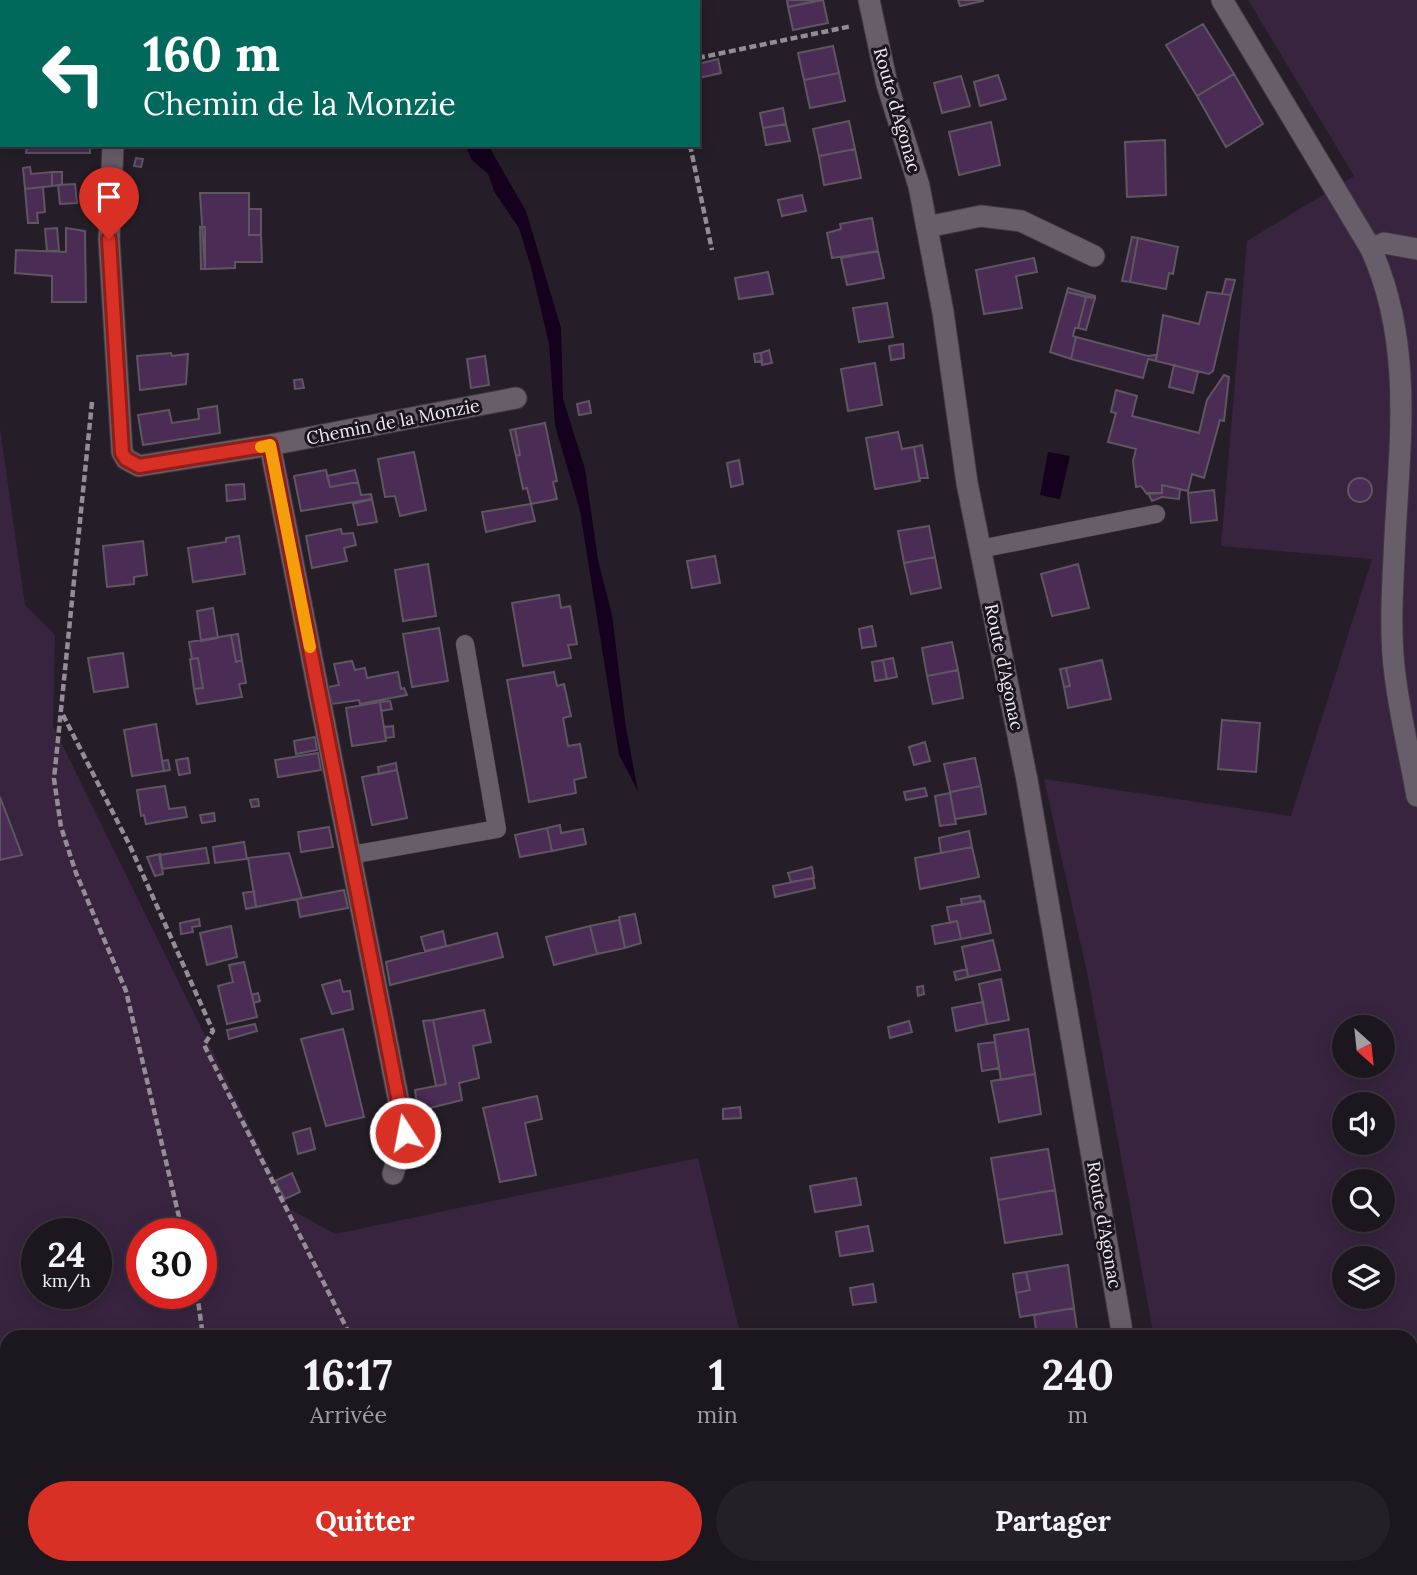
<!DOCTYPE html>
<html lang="fr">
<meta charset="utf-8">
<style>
:root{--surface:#1c161e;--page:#251f27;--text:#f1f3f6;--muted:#a09fa4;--line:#3a353c;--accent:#d93025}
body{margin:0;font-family:Lora,serif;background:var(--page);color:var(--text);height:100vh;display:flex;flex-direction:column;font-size:26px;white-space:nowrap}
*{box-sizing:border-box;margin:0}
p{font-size:23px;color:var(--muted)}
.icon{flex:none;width:38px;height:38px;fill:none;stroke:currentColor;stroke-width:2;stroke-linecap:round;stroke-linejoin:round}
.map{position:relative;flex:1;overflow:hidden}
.details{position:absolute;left:0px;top:1330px;width:1418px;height:245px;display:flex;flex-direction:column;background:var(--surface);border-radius:21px 21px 0 0;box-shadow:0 4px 18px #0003,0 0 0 2px var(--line)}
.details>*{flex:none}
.guide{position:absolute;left:0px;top:0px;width:700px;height:147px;box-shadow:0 4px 18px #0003,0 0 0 2px var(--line);background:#00695c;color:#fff;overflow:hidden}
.needle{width:46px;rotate:153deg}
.controls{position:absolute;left:1332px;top:1015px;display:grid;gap:14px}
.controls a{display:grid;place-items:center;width:63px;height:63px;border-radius:50%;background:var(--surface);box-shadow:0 4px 18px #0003,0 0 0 2px var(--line);font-size:35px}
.speed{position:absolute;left:21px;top:1218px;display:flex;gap:14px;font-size:35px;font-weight:700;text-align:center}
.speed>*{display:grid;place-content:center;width:91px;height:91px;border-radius:50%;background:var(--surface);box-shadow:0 4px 18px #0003,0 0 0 2px var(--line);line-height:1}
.speed small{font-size:18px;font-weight:400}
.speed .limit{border:10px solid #d22;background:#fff;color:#111}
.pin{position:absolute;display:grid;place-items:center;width:60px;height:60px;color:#fff;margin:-72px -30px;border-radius:50% 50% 50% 0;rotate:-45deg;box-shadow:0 0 7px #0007}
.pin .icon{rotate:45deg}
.me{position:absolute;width:77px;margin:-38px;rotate:349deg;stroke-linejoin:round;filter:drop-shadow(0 0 5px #0008)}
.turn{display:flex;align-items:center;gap:24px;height:147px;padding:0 28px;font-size:32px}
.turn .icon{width:91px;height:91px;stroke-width:2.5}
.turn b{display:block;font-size:49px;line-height:60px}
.eta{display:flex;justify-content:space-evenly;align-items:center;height:119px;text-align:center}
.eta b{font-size:42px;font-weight:700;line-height:49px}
.button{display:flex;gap:14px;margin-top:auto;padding:14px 28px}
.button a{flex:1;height:80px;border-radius:42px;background:var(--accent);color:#fff;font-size:28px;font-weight:700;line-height:80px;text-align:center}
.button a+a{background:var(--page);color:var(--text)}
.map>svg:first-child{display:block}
.green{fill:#38243f;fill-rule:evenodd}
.water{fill:#15001d}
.building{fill:#4a2c54;stroke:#5e5661;stroke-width:2}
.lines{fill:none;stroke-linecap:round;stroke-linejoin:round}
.lane-casing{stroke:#403a41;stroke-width:19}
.street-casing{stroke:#403a41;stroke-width:23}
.secondary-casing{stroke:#403a41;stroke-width:23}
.path{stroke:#938d95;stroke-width:4.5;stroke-dasharray:7 3.5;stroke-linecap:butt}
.lane{stroke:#675e6a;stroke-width:18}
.street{stroke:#675e6a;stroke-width:21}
.secondary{stroke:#675e6a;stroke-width:21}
.route-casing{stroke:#8d1f18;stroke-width:18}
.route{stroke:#d93025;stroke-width:12}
.slow{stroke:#f59e0b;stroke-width:12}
.labels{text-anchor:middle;stroke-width:6;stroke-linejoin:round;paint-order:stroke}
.street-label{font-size:18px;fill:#efeaf0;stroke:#1b151e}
</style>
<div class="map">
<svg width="1417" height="1575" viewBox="0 0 1417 1575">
<rect width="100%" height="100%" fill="#251e28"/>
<path class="green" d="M1248,0h169v1575h-219l-1,-7h213v-231h-256l-66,-360 -44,-198 247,37 81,-257 -151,-13 26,-305 107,-65zM1344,1027h38v39h-38zM1344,1104h38v39h-38zM1344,1181h38v39h-38zM1344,1258h38v39h-38z
M0,428l25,177 30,30 -2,91 237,483 45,25 363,-76 43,179h-734v231h788l2,7h-797zM37,1234h59v59h-59zM142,1234h59v59h-59z"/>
<path class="water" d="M465,145h23l38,66 35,117 2,71 22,70 13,91 14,55 14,113 12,63 -19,-36 -39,-244 -25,-86 -6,-81 -18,-77 -12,-39 -24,-35 -7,-19 -16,-14z
M1048,452l22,4 -10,43 -20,-4z"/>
<path class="building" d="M33,0h38v2h-37z
M787,0h32l-31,7z
M823,0l5,23 -35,7 -5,-23z
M958,0h25v1l-23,5z
M1203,24l31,50 -37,22 -31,-51z
M833,46l6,27 -35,7 -6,-27z
M718,59l3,14 -22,5 -1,-14z
M839,73l6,28 -35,7 -6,-28z
M1234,74l29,50 -37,23 -29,-51z
M998,75l8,24 -26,7 -6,-24z
M961,76l9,30 -28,7 -8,-30z
M783,108l3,16 -23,4 -3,-15z
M849,121l6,28 -36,7 -6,-27z
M991,122l9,43 -41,10 -10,-43z
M786,124l4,17 -24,4 -3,-17z
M1165,140l1,55 -39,2 -2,-55z
M27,145h63v8h-64z
M855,149l6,29 -37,7 -5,-29z
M136,158l7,1 -2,8 -7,-1z
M30,167l1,7 21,-2v14l-27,3 -2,-21z
M52,172h10v13l-10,1z
M75,184l2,19 -17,1 -2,-19z
M43,187l2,25 -8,1 1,10h-10l-3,-34z
M200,193h49v42h12l1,27h-27v6l-30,1z
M802,195l4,16 -24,5 -4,-16z
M249,209h12v26h-12z
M872,218l6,33 -46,7 -5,-25 14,-4 -1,-5z
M200,227h5v42h-4z
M57,228l2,23h-12l-2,-22z
M66,228l19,3 1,71h-34v-26l-37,-3 1,-23 50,2z
M1132,237l6,1 -8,44 -8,-1z
M1138,238l40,9 -5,27 -4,-1 -3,16 -36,-7z
M878,251l6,27 -37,7 -6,-27z
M1034,258l3,14 -21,4 6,32 -38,6 -8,-44z
M768,272l5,22 -34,5 -4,-21z
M1226,279l9,1 -4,15 -9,-1z
M1068,288l27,8v2l-28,-6z
M1067,292l19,5 -8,31h-3l-2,8 3,1 -5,22 -21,-7z
M1207,292l24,3 -18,76 -4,3 -53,-13 7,-46 36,9z
M1086,297l9,1 -9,32 -8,-2z
M887,303l6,34 -34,5 -6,-34z
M1076,337l72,19 8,-1v6l-8,-2 -5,19 -72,-19z
M903,344l1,14 -13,2 -2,-14z
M769,350l3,13 -10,2 -1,-12z
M171,353l1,3 16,-2 -2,30 -46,6 -3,-34z
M761,353l1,8 -7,1 -1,-8z
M485,356l4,29 -18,3 -4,-29z
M875,363l7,42 -34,6 -7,-42z
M1174,365l24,7 -5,21 -24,-6z
M1224,375l5,2 -5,44 -4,-1 -16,58 -12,-4 -4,17 -26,-6v8l-15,1 -6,-8 -5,1 -3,-26 3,-12 -28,-7 8,-29 -5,-1 5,-22 21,6 -5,20 67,17 8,-33z
M302,379l2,9 -9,1 -1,-9z
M589,401l2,12 -12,2 -2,-11z
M217,406l3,27 -77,12 -5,-30 31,-5 3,13 27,-4 -1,-10z
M545,423l12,58 -4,1 4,17 -26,5 -4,-16 -4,1 -7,-33 4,-1 -5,-26z
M515,429l5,26 -4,1 -6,-26z
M898,432l4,17 12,-2 6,34 -45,8 -9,-51z
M922,445l6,33h-9l-5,-31z
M414,452l12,58 -26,6 -5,-20 -10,1 -7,-38z
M739,460l4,24 -12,3 -4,-24z
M326,470l4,17 28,-5 3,13 10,-1 1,5 -71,12 -7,-35z
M355,470l3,12 -28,5 -3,-11z
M1348 490a12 12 0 1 1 24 0a12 12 0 1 1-24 0Z
M244,484l1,15 -18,2 -1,-16z
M1162,485l18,4 -1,10 -17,-2 -10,4 -4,-8h14z
M1214,490l3,30 -26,3 -3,-30z
M372,499l5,23 -19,3 -5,-21z
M531,504l4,17 -49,11 -4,-20z
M929,526l6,31 -31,6 -6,-32z
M341,529l1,5 11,-1 3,12 -12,3 3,13 -35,7 -6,-32z
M239,536l6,38 -52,8 -5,-34 38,-6v-4z
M143,541l4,34 -13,2v7l-27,3 -4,-41z
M715,556l5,27 -28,5 -5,-27z
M935,557l6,31 -30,6 -7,-31z
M428,564l8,52 -33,5 -8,-51z
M1078,564l11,44 -37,8 -11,-42z
M559,595l2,13 9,-2 7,38 -9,1 3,13 -48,8 -11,-63z
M213,608l5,30 -17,3 -4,-30z
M872,626l4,20 -14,2 -3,-19z
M439,628l9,53 -36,6 -9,-53z
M238,634l4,26 -6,2 -5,-27z
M231,635l5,27 6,-2 4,23 -7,1 3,13 -45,7 -3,-15 9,-1 -5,-30 -6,1 -3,-17z
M952,642l6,28 -31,6 -5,-28z
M123,653l5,34 -34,5 -6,-34z
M198,658l5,30 -9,1 -4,-30z
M893,658l4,19 -10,2 -4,-19z
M883,660l4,19 -12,2 -3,-19z
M1102,660l9,39 -43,9 -4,-21 6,-1 -4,-18z
M352,661l3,9 10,-2 2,10 31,-6 3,17 3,-1 3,7 -47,9 -1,-4 -27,4 -4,-17 11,-2 -5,-21z
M1066,668l4,18 -6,1 -4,-18z
M958,670l5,28 -30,6 -6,-28z
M554,672l3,14 7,-2 7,32 -8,2 5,28 12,-2 6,33 -12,3 2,13 -47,9 -22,-122z
M390,701l2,8 -11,2 -1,-9z
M380,702l6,39 -34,5 -6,-38z
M1222,720l38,3 -4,49 -38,-3z
M156,724l8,47 -32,5 -8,-46z
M393,726l1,11 -8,1 -2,-11z
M315,737l2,13 -21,4 -2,-13z
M925,742l5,19 -16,4 -5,-18z
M318,753l3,17 -43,7 -3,-17z
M188,758l2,15 -11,2 -3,-15z
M975,758l6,28 -31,6 -6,-28z
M168,760l2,10 -6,1 -2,-10z
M396,763l1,7 -18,4 -1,-7z
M397,770l10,48 -35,7 -10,-48z
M165,786l4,23 16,-2 2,10 -41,7 -2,-9 -3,1 -4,-26z
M981,786l5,28 -31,5 -5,-27z
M925,788l2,8 -21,4 -2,-8z
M950,793l6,31 -16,2 -5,-30z
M0,797l22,58 -22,5z
M258,799l1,7 -7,1 -2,-7z
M214,813l1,8 -13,2 -2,-8z
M560,825l1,8 22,-4 3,15 -34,7 -5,-23z
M329,827l4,20 -32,5 -3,-20z
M547,828l5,23 -32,6 -5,-22z
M969,831l3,16 -31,6 -2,-15z
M244,842l3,17 -32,4 -2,-16z
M972,847l7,30 -59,12 -5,-31z
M206,848l3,15 -47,6 -3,-14z
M289,853l13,45 -46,9 -8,-49z
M160,854l3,20 -8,2 -8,-19z
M812,867l2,11 -23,4 -3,-9z
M813,878l2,10 -40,9 -2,-11z
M344,890l4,18 -48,9 -3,-18z
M254,891l2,16 -10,2 -3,-16z
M980,896l1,5 -19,4 -1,-6z
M984,901l7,32 -30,6 -4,-18 -7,2 -3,-16z
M635,914l6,29 -16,5 -6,-31z
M199,919l1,7 -8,1 1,5 -12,2 -1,-11z
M619,920l6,28 -28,6 -7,-28z
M957,921l4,18 -26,5 -3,-18z
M231,926l6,31 -30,8 -7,-32z
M590,926l7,28 -43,11 -8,-28z
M443,931l3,15 -21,5 -4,-14z
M497,933l6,24 -113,28 -4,-23z
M993,940l7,30 -32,7 -6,-30z
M244,962l13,55 -30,7 -9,-38 15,-4 -4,-17z
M967,969l1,8 -12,3 -2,-8z
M1001,979l8,41 -22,4 -8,-40z
M340,980l3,12 7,-1 3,18 -21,5 -10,-29z
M923,986l1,8 -6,2 -1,-9z
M258,993l2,8 -6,2 -2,-8z
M983,1002l4,22 -31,7 -4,-23z
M484,1010l7,32 -18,4 6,32 -20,5 3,17 -44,11 -3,-21 31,-6 -13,-64z
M433,1020l13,64 -10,2 -13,-65z
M909,1021l3,11 -22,6 -2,-11z
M255,1024l2,7 -28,8 -2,-9z
M343,1029l21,88 -38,9 -25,-87z
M1028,1029l7,45 -34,6 -7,-45z
M995,1042l4,26 -17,3 -4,-27z
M1035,1074l6,40 -42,8 -8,-41z
M537,1096l5,23 -17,4 11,52 -36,7 -17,-74z
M740,1107l1,11 -18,1v-10z
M310,1128l5,21 -17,5 -5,-21z
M1048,1149l7,41 -57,10 -7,-42z
M292,1173l8,19 -15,7 -10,-18z
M856,1178l5,27 -46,7 -5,-26z
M1055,1190l7,44 -57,9 -7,-43z
M868,1226l5,25 -33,5 -4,-24z
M1068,1265l6,43 -54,9 -4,-24 14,-3 -4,-18z
M1026,1272l4,18 -14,3 -3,-19z
M873,1284l3,18 -23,3 -3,-17z
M1074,1308l4,29h-41l-3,-22z
M848,1331v6h-15v-2z
M1083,1568h31v1l-30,5z
M849,1570l1,5h-10v-4z"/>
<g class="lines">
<defs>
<path id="lane" d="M980,549l176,-35
M351,855l146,-26 -32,-185"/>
<path id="street" d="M1222,0l149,249c45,100 27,204 23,309 -2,37 -4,80 1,117 5,41 15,81 22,121
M127,2v-2
M113,145l-4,94 13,213 4,7 13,7 131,-21 246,-47
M927,227l54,-11 40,5 73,35
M1371,249l13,-6 33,6
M270,445l135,688 -12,41"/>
<path id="secondary" d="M869,0l18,84 32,102 24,126 24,171 60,297 96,557
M1161,1568l1,7"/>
</defs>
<use href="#lane" class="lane-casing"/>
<use href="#street" class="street-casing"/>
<use href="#secondary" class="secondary-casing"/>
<path class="path" d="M661,0v2
M698,58l154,-32
M690,145l22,105
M92,402l-38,377 7,48 15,46 50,118 57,243
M63,715l67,131 83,185 -9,14 147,292
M197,1293l6,44
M481,1568l5,7
M207,1575l1,-7"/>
<use href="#lane" class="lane"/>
<use href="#street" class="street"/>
<use href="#secondary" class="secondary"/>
</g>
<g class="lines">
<defs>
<path id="route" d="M109,239l13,214 4,6 13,7 131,-21 135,688"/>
</defs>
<use href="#route" class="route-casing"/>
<use href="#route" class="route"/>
<path class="slow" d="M261,447l9,-2 40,202"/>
</g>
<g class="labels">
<g class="street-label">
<text transform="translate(897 110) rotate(74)" y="6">Route d'Agonac</text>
<text transform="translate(393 422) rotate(-11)" y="6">Chemin de la Monzie</text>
<text transform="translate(1004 667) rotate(78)" y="6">Route d'Agonac</text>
<text transform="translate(1104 1225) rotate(80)" y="6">Route d'Agonac</text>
</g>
</g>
</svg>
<div class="controls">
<a><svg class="needle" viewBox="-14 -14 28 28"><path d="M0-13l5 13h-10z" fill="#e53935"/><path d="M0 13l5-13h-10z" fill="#a09fa4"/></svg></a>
<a><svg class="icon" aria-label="sound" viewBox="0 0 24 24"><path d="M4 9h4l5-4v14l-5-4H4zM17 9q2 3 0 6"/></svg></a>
<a><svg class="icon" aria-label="search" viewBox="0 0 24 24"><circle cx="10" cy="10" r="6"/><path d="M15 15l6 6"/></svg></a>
<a><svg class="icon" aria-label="layers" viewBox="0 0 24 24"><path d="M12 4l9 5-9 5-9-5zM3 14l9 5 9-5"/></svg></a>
</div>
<div class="speed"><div>24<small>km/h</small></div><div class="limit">30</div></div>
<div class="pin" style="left:109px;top:239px;background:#d93025"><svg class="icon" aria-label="arrive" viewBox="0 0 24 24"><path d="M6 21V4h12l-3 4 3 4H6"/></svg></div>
<svg class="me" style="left:405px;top:1133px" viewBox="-20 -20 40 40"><circle r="17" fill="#d93025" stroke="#fff" stroke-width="3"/><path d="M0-11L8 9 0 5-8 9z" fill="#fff"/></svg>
<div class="guide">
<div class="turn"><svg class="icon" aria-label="left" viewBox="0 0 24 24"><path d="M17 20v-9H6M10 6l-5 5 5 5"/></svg><div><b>160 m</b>Chemin de la Monzie</div></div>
</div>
<section class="details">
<div class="eta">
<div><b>16:17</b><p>Arrivée</p></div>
<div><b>1</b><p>min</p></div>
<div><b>240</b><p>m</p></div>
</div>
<div class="button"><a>Quitter</a><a>Partager</a></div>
</section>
</div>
